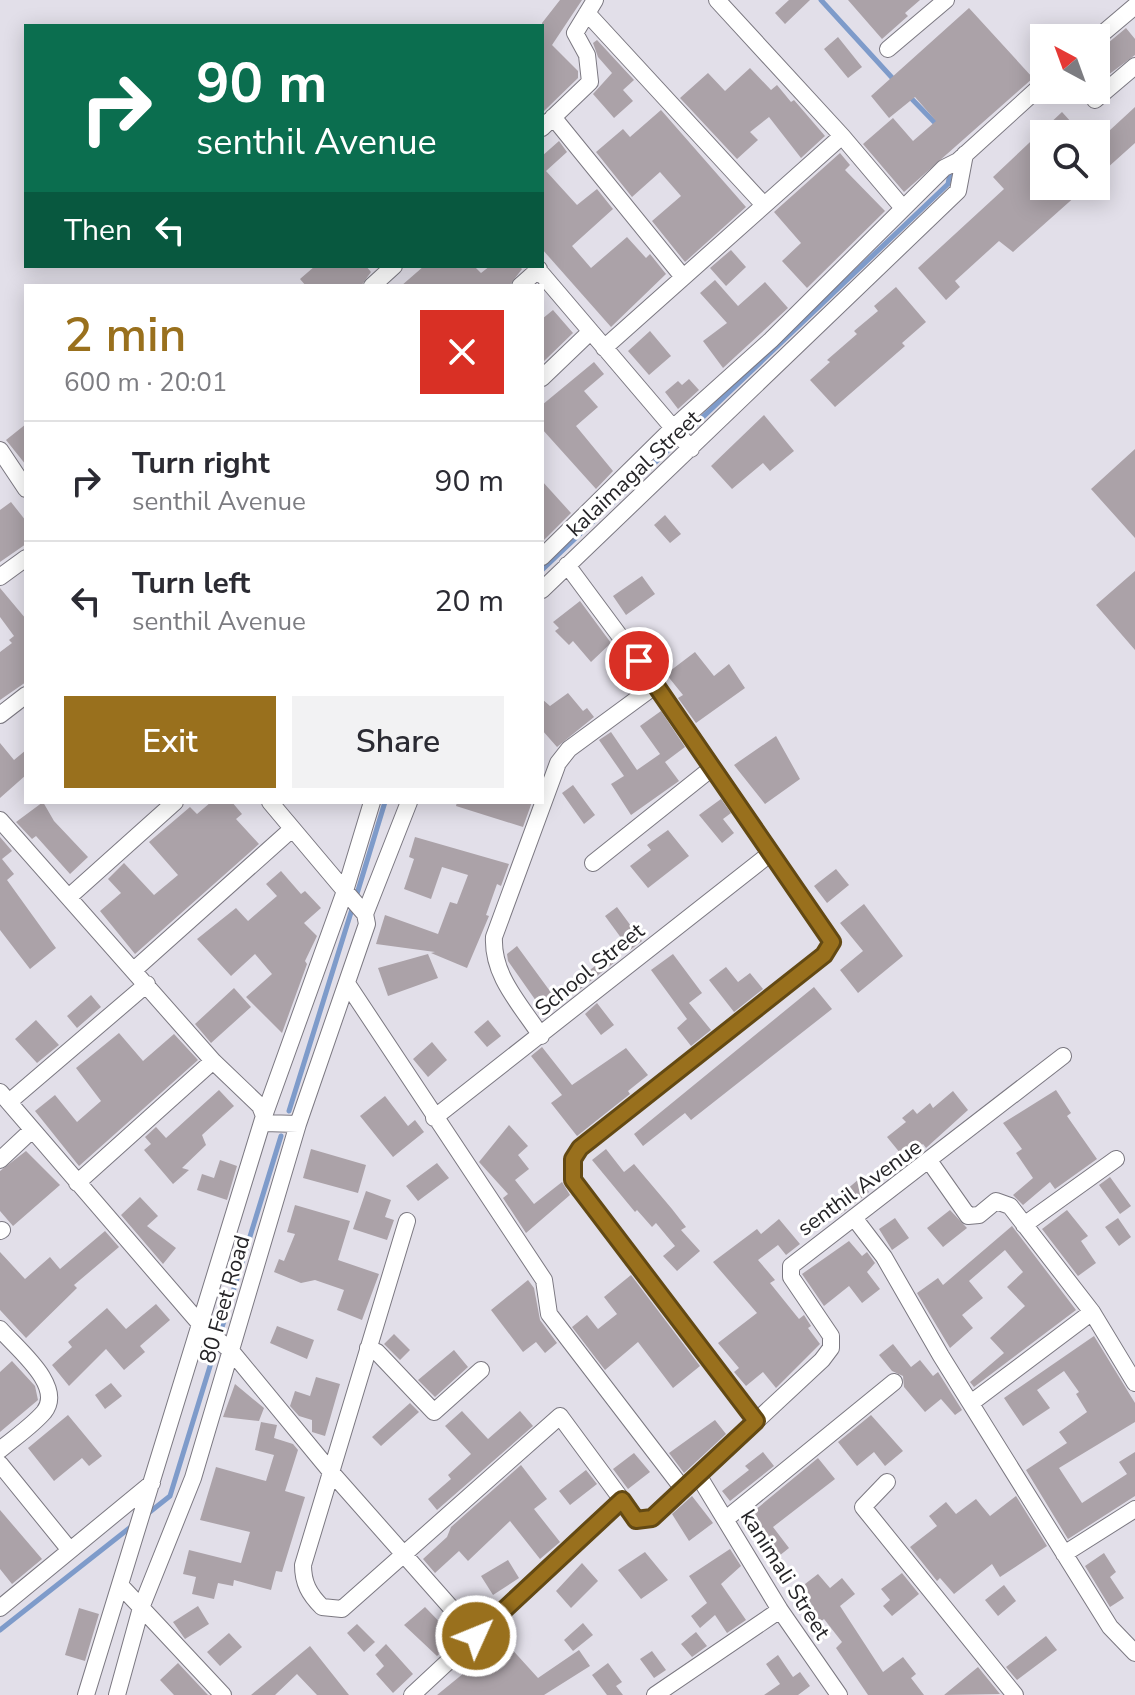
<!DOCTYPE html>
<meta charset="utf-8">
<style>
:root{--surface:#fff;--page:#f2f2f3;--text:#2b2b33;--muted:#7c7c81;--line:#e1e1e2;--accent:#99701d}
body{margin:0;font-family:"Nunito Sans",sans-serif;background:var(--page);color:var(--text);height:100vh;display:flex;flex-direction:column;font-size:30px;white-space:nowrap}
*{box-sizing:border-box;margin:0}
p{font-size:26px;color:var(--muted)}
.icon{flex:none;width:44px;height:44px;fill:none;stroke:currentColor;stroke-width:2;stroke-linecap:round;stroke-linejoin:round}
.map{position:relative;flex:1;overflow:hidden}
.sheet{position:absolute;left:24px;top:284px;width:520px;height:520px;display:flex;flex-direction:column;background:var(--surface);border-radius:0px;box-shadow:0 4px 20px #0003}
.sheet>*{flex:none}
.hud{position:absolute;left:24px;top:24px;width:520px;height:244px;border-radius:0px;box-shadow:0 4px 20px #0003;background:#0b6e4f;color:#fff;overflow:hidden}
.needle{width:52px;rotate:319deg}
.tools{position:absolute;left:1030px;top:24px;display:grid;gap:16px}
.tools a{display:grid;place-items:center;width:80px;height:80px;border-radius:0px;background:var(--surface);box-shadow:0 4px 20px #0003;font-size:40px}
.pin{position:absolute;display:grid;place-items:center;width:68px;height:68px;color:#fff;margin:-34px;border:4px solid #fff;border-radius:50%;box-shadow:0 2px 8px #0007}
.me{position:absolute;width:88px;margin:-44px;rotate:46deg;stroke-linejoin:round;filter:drop-shadow(0 0 6px #0008)}
.turn{display:flex;align-items:center;gap:28px;height:168px;padding:0 40px;font-size:36px}
.turn .icon{width:104px;height:104px;stroke-width:2.5}
.turn b{display:block;font-size:56px;line-height:68px}
.then{display:flex;align-items:center;height:76px;padding:0 40px;background:#0003;gap:16px;font-size:30px}
.round{display:grid;place-items:center;flex:none;width:84px;height:84px;border-radius:0px;background:var(--page)}
.summary{display:flex;align-items:center;justify-content:space-between;height:136px;padding:0 40px}
h1{font-size:48px;font-weight:600;line-height:60px;color:var(--accent)}
.primary-button{display:flex;gap:16px;margin-top:auto;padding:16px 40px}
.primary-button a{flex:1;height:92px;border-radius:0px;background:var(--accent);color:#fff;font-size:32px;font-weight:600;line-height:92px;text-align:center}
.primary-button a+a{background:var(--page);color:var(--text)}
ul{padding:0;list-style:none}
li{display:flex;align-items:center;gap:24px;height:120px;padding:0 40px;border-top:2px solid var(--line)}
li div{flex:1}
li b{display:block;font-size:30px}
li em{font-style:normal}
.map>svg:first-child{display:block}
.lines{fill:none;stroke-linecap:round;stroke-linejoin:round}
.stream{stroke:#7e9bca;stroke-width:5}
.building{fill:#aba2a8}
.street-casing{stroke:#7b7881;stroke-width:18}
.street{stroke:#fff;stroke-width:16}
.route-casing{stroke:#634913;stroke-width:20}
.route{stroke:#99701d;stroke-width:14}
.labels{text-anchor:middle;stroke-width:6;stroke-linejoin:round;paint-order:stroke}
.street-label{font-size:22px;fill:#252427;stroke:#fff}
</style>
<div class="map">
<svg width="1135" height="1695" viewBox="0 0 1135 1695">
<rect width="100%" height="100%" fill="#e2dfe9"/>
<g class="lines">
<path class="stream" d="M821,0l75,82
M908,95l29,30
M542,570l406,-386 3,-16
M356,897l29,-95
M289,1111l64,-205
M146,1515l24,-19 111,-360
M0,1630l132,-104"/>
</g>
<path class="building" d="M560,0h22l-30,45 26,26v7l-36,35v-90z
M789,0h21l-25,24 -10,-11z
M848,0h72l-15,13 3,3 -26,23z
M969,8l64,70 -129,114 -41,-48 30,-26 20,23 23,-20 -21,-24 -26,21 -18,-22z
M1126,28l9,11v16l-27,20 -12,-13v-9z
M838,37l24,30 -14,11 -24,-29z
M597,40l37,40 -11,10 10,11 -19,17 -21,-24 19,-21 -14,-16 -5,-14z
M750,68l21,22 6,-5 14,17 3,-2 31,36 -24,22 -32,-41 -19,15 8,8 -21,19 -57,-61 28,-25 17,18z
M1135,107v36l-39,35v-35z
M661,110l85,97 -61,55 -33,-41 29,-25 -21,-24 -28,25 -36,-45 27,-23 7,8z
M1062,112l20,22h-38v52h43l-74,66 -14,-11 -44,40 5,6 -14,13 -28,-32 86,-79 -11,-12z
M559,141l8,11 -21,19 31,34 20,-16 16,20 -41,37 19,22 36,-31 19,21 4,-4 16,20 -55,53 -69,-78v-93z
M840,153l10,12 -5,5 40,41 -78,77 -25,-27 19,-18 -27,-31z
M731,250l15,17 -20,19 -16,-18z
M315,266h51l5,6 -10,14h-55l-6,-7z
M424,266h50l7,7 9,-7h29l3,3 -13,17h-108z
M715,280l23,26 27,-24 23,26 -65,60 -20,-27 24,-18 -27,-30z
M896,287l30,35 -24,21 3,3 -70,61 -25,-27 20,-18 -3,-2 30,-26 -3,-3 24,-20 -4,-5z
M553,310l20,23 -31,30v-44z
M650,331l21,25 -22,19 -21,-24z
M594,362l10,12 -20,17 14,16 -22,19 37,45 -17,18 -54,-60v-24z
M689,379l10,11 -21,19 -13,-17 13,-11 4,4z
M764,415l30,36 -24,20 -7,-8 -31,26 -21,-23z
M26,424v41l-20,-25z
M1135,449v89l-44,-49z
M542,481l29,32 -29,29z
M11,502l15,19v23l-26,18v-52z
M665,515l16,19 -11,9 -16,-18z
M1135,571v79l-39,-45z
M642,576l13,18 -29,21 -13,-19z
M0,588l26,31v63l-26,18v-48l12,-9 -3,-3 5,-4 -14,-19z
M580,601l31,42 -20,19 -18,-21 -4,4 -14,-14 4,-3 -6,-6z
M695,652l19,24 15,-12 16,24 -49,35 -18,-25 5,-3 -17,-21z
M568,693l15,18 4,-3 7,9 -37,30 -15,-17v-31l8,7z
M661,711l24,36 -20,15 14,19 -48,34 -20,-31 13,-8 -25,-36 12,-8 26,38 23,-16 -20,-28z
M776,736l24,43 -35,25 -31,-39z
M0,743l14,17 12,-10v25l-26,23z
M573,785l22,30 -11,9 -22,-31z
M721,799l10,14 -8,6 11,14 -12,10 -23,-28z
M43,802l11,19 34,36 -18,17 -34,-38 -4,3 -16,-17z
M211,802h21l10,12 -6,5 23,25 -124,110 -35,-43 21,-18 -13,-14 16,-16 30,32 24,-20 -29,-33 41,-35 7,7z
M457,802h75l-9,25 -67,-21z
M668,830l21,26 -41,32 -18,-22 21,-16 -4,-5z
M0,837l12,14 -10,8 12,15 -7,6 49,68 -26,21 -30,-39z
M415,837l94,27 -8,22 -4,-2 -11,31 3,1 -22,52 -36,-15 4,-1 -59,-8 9,-29 53,19 12,-32 7,2 11,-29 -26,-8 -11,32 -27,-10 10,-30 -5,-2z
M836,869l13,16 -22,18 -13,-17z
M281,871l20,23 4,-3 16,17 -17,15 13,13 -12,25 2,3 -25,69 -36,-36 26,-23 -17,-20 -24,22 -34,-37 39,-31 12,13 29,-25 -11,-12z
M864,904l39,52 -45,37 -18,-23 23,-19 -23,-28z
M617,907l25,34 -12,9 -25,-34z
M517,946l38,52 -14,10 -33,-47 -1,-7z
M428,954l10,24 -50,18 -10,-28z
M673,954l29,39 -13,10 22,27 -20,16 -14,-18 10,-9 -36,-49z
M610,955l5,7 -49,38 -6,-8z
M726,967l12,15 12,-9 13,16 -29,23 -25,-32z
M814,987l18,22 -141,111 -6,-7 -42,33 -9,-12z
M234,988l17,19 -40,36 -16,-19z
M91,995l10,12 -24,21 -10,-12z
M597,1003l17,22 -13,10 -16,-21z
M36,1020l23,25 -22,18 -22,-24z
M488,1020l13,16 -14,11 -13,-15z
M119,1033l24,28 31,-27 24,26 -119,106 -44,-55 20,-16 22,27 24,-21 -25,-33z
M432,1042l15,18 -19,17 -15,-18z
M542,1047l30,38 54,-37 22,27 -20,16 2,3 -53,42 -26,-33 11,-8 -31,-39z
M219,1090l15,16 -32,29 4,10 -24,23 7,2 -16,14 -29,-34 7,-6 -6,-7 11,-10 10,11z
M1056,1090l15,23 -4,3 30,43 -42,30 -5,-7 -27,23 -10,-10 20,-17 -17,-25 6,-4 -19,-26z
M953,1091l15,19 -42,38 -3,-4 -18,15 -18,-22 19,-15 -4,-4 11,-9 4,5 13,-11 3,5z
M385,1096l23,30 7,-6 9,12 -31,25 -33,-41z
M509,1125l19,21 -10,9 11,14 -14,11 19,24 28,-22 8,13 -44,38 -23,-35 5,-4 -29,-32z
M311,1149l55,16 -8,28 -55,-15z
M606,1149l18,23 10,-8 38,45 14,18 -5,3 19,21 -23,20 -14,-15 12,-10 -19,-23 -4,4 -15,-17 -2,2 -43,-52z
M26,1151l34,34 -47,41 -13,-15v-40z
M220,1160l17,6 -10,34 -30,-10 5,-16 12,4z
M437,1163l12,15 -31,23 -12,-15z
M1110,1177l21,29 -11,8 -21,-29z
M859,1179l10,13 -28,22 -9,-12z
M366,1191l25,9 -6,17 9,3 -7,20 -34,-11z
M140,1197l18,19 -11,10 29,22 -13,16 -42,-49z
M295,1205l55,16 -12,39 41,14 -17,46 -25,-10 7,-20 -29,-10 -14,3 -27,-11 5,-13 5,2 11,-27 -8,-2z
M950,1210l17,18 -24,19 -16,-19z
M1067,1210l21,26 -7,5 15,22 -18,13 -36,-47z
M895,1218l14,20 -17,12 -13,-21z
M1118,1218l13,19 -12,9 -14,-19z
M779,1219l21,25 -14,11 -8,-10 -20,15 17,20 -5,3 29,36 5,-4 7,11 -3,2 12,16 -44,44 -13,-16 -17,14 -12,-14 5,-4 -21,-25 39,-30 -44,-51 44,-33 4,5z
M1012,1226l64,84 -102,77 -4,-5 34,-29 -14,-15 35,-32 -18,-19 16,-15 -18,-22 -36,31 14,17 -21,17 11,13 -23,20 -33,-55 21,-15 5,7z
M105,1231l14,16 -45,38 3,3 -51,50 -26,-28v-58l25,27 25,-22 10,12z
M849,1241l13,15 5,-4 8,11 -8,9 13,17 -18,14 -13,-17 -25,20 -22,-32z
M631,1275l69,91 -27,22 -35,-46 -33,28 -33,-43 15,-12 11,14 19,-15 -13,-17z
M528,1280l6,8 6,32 17,23 -12,10 -9,-11 -13,10 -32,-42z
M156,1304l14,16 -30,26 5,6 -21,18 -18,-21 -37,37 -17,-21 20,-18 -4,-5 39,-34 19,21z
M277,1326l37,14 -7,19 -37,-16z
M394,1334l16,16 -10,10 -16,-16z
M1094,1336l41,67v19l-76,46 23,35 45,-29 -8,-12 16,-10v44l-67,43 -42,-69 41,-27 -8,-11 28,-20 -11,-18 3,-2 -15,-21 -27,19 13,18 -27,18 -19,-28z
M893,1344l18,23 9,-7 13,16 5,-4 24,38 -7,5 -14,-16 -16,13 -21,-25 -1,-11 -11,-5 -13,-16z
M454,1350l14,17 -33,30 -17,-17z
M12,1361l23,25 3,14 -38,32v-60z
M316,1377l24,7 -15,52 -13,-4v-12l-13,-4 -9,-10 5,-15 15,5z
M111,1383l11,13 -17,13 -10,-14z
M235,1384l29,24 -5,13 -36,-4z
M410,1403l9,9 -38,34 -9,-9z
M462,1411l26,28 32,-28 13,15 -96,84 -9,-11 23,-20 -3,-4 23,-21 -26,-28z
M68,1415l34,41 -13,10 -7,-8 -28,23 -26,-33z
M871,1415l32,36 -18,15 -11,-14 -17,14 -19,-24z
M715,1420l11,14 -42,39 -15,-20z
M261,1422l16,3 -3,13 19,6 5,6 -13,41 20,6 -23,75 -6,-1 -5,19 -37,-10 -1,6 -15,-3 -4,16 -22,-5 4,-17 -13,-3 6,-24 52,13 9,-31 -50,-12 16,-53 50,14 8,-26 -19,-5z
M763,1452l11,14 -44,35 -8,-10 27,-21 -4,-4z
M634,1453l16,19 -22,17 -15,-20z
M818,1458l17,21 -62,48 16,21 -15,12 -31,-40z
M521,1465l26,34 -13,10 26,33 -20,17 -30,-38 -42,40 -9,-10 -24,22 -12,-14 24,-22 4,-10z
M586,1470l11,14 -27,21 -11,-14z
M692,1496l21,27 -24,18 -17,-27z
M1016,1496l31,50 -47,31 -8,-13 -38,30 -14,-16 -3,3 -27,-34 27,-21 -8,-10 17,-14 10,12 20,-15 14,17z
M0,1510l42,49 -30,25 -12,-15z
M730,1549l11,17 -20,18 25,36 -19,13 -12,-18 -15,13 -9,-12 16,-13 -18,-27z
M645,1552l23,28 -27,19 -23,-29z
M1104,1553l12,19 -6,5 14,21 -14,9 -25,-41z
M508,1560l11,18 -26,17 -12,-19z
M582,1563l16,18 -27,27 -15,-17z
M902,1573l17,21 -27,22 -9,-10 7,-6 -9,-11z
M818,1574l12,14 12,-10 13,16 -15,12 43,66 20,-15 13,17 -5,4 13,17h-56l-32,-47 6,-6 -18,-23 -11,9 -21,-34z
M1004,1585l12,16 -18,15 -13,-16z
M198,1606l11,18 -24,15 -12,-17z
M425,1607l31,32 -19,17 -33,-31z
M79,1608l20,6 -14,47 -20,-6z
M583,1623l10,12 -20,16 -9,-11z
M357,1624l18,18 -11,10 -17,-19z
M696,1632l11,14 -15,11 -11,-13z
M229,1633l13,14 -22,19 -13,-14z
M499,1635l39,43 41,-28 11,16 -46,29h-107l38,-31 -4,-4z
M1046,1636l11,14 -40,30 -11,-13z
M386,1644l27,30 -20,19 -17,-19 8,-8 -9,-11z
M310,1646l39,49h-32l-20,-21 -22,21h-24z
M652,1651l14,19 -12,8 -14,-19z
M778,1655l15,22 7,-5 10,14 -12,9h-34l16,-11 -14,-20z
M178,1663l30,32h-34l-14,-15z
M608,1663l14,19 -6,4 7,9h-16l-15,-20z
M978,1667l22,27 -56,1z"/>
<g class="lines">
<defs>
<path id="street" d="M717,0l125,136 61,72
M587,13l177,192
M1096,39l39,-33
M888,49l58,-49
M1095,100l40,-34
M553,117l130,160
M542,128l48,-46 -3,-27 -12,-22 20,-33
M535,266l156,183
M372,286l22,-20
M520,286l19,-17
M604,348l238,-212
M542,378l48,-46
M0,450l26,39
M542,557l131,-129 98,-88 173,-172 14,-7 86,-78
M567,565l89,120 176,257 -8,13 -244,193 -7,11v21l183,241
M0,577l26,-19
M542,590l416,-399 7,-37
M0,715l26,-20
M0,820l213,241 47,45 4,10
M593,863l119,-95
M70,896l105,-94
M365,914l-20,-23 27,-89
M134,970l158,-141
M348,985l196,295 5,34 134,175
M541,1036c-20,-31 -49,-60 -47,-99l64,-174 11,-14 87,-64
M0,1092l201,233 31,27 99,120 145,164
M9,1102l138,-118
M434,1118l337,-265
M264,1123l34,1
M0,1160l32,-30
M930,1162l38,54 11,-1 17,-14 14,5 82,106 43,71
M77,1183l136,-122
M855,1219l29,38 57,99 169,271 25,26
M407,1221l-104,344c0,18 6,29 19,42l20,2 218,-193 62,84
M1024,1225l92,-66
M0,1231l2,-1
M0,1329c16,19 65,57 44,83 -12,14 -30,26 -44,38
M368,1348l9,4 57,60 47,-42
M971,1403l121,-91
M0,1464l69,85
M698,1475l82,135 59,85
M887,1482l-24,25 152,188
M726,1519l168,-137
M1064,1554l71,-45
M120,1585l103,110
M0,1608l152,-125
M86,1695l178,-579 81,-225 -75,-89
M117,1695l24,-87 52,-130 105,-354 69,-200 -2,-10 44,-112
M412,1695l210,-195 14,20 16,-2 170,-158 9,-12v-12l-40,-59v-11l272,-210
M655,1695l125,-85"/>
</defs>
<use href="#street" class="street-casing"/>
<use href="#street" class="street"/>
</g>
<g class="lines">
<defs>
<path id="route" d="M476,1636l146,-136 14,20 16,-2 104,-97 -183,-241v-21l7,-11 244,-193 8,-13 -193,-281"/>
</defs>
<use href="#route" class="route-casing"/>
<use href="#route" class="route"/>
</g>
<g class="labels">
<g class="street-label">
<text transform="translate(633 473) rotate(-43)" y="8">kalaimagal Street</text>
<text transform="translate(589 969) rotate(-39)" y="8">School Street</text>
<text transform="translate(859 1187) rotate(-36)" y="8">senthil Avenue</text>
<text transform="translate(224 1299) rotate(-74)" y="8">80 Feet Road</text>
<text transform="translate(786 1574) rotate(58)" y="8">kanimali Street</text>
</g>
</g>
</svg>
<div class="tools">
<a><svg class="needle" viewBox="-14 -14 28 28"><path d="M0-13l5 13h-10z" fill="#e53935"/><path d="M0 13l5-13h-10z" fill="#7c7c81"/></svg></a>
<a><svg class="icon" aria-label="search" viewBox="0 0 24 24"><circle cx="10" cy="10" r="6"/><path d="M15 15l6 6"/></svg></a>
</div>
<div class="pin" style="left:639px;top:661px;background:#d93025"><svg class="icon" aria-label="arrive" viewBox="0 0 24 24"><path d="M6 21V4h12l-3 4 3 4H6"/></svg></div>
<svg class="me" style="left:476px;top:1636px" viewBox="-20 -20 40 40"><circle r="17" fill="#99701d" stroke="#fff" stroke-width="3"/><path d="M0-11L8 9 0 5-8 9z" fill="#fff"/></svg>
<div class="hud">
<div class="turn"><svg class="icon" aria-label="right" viewBox="0 0 24 24"><path d="M7 20v-9h11M14 6l5 5-5 5"/></svg><div><b>90 m</b>senthil Avenue</div></div>
<div class="then">Then<svg class="icon" aria-label="left" viewBox="0 0 24 24"><path d="M17 20v-9H6M10 6l-5 5 5 5"/></svg></div>
</div>
<section class="sheet">
<div class="summary"><div><h1>2 min</h1><p>600 m · 20:01</p></div><a class="round" style="background:#d93025;color:#fff"><svg class="icon" aria-label="close" viewBox="0 0 24 24"><path d="M6 6l12 12M18 6L6 18"/></svg></a></div>
<ul>
<li><svg class="icon" aria-label="right" viewBox="0 0 24 24"><path d="M7 20v-9h11M14 6l5 5-5 5"/></svg><div><b>Turn right</b><p>senthil Avenue</p></div><em>90 m</em></li>
<li><svg class="icon" aria-label="left" viewBox="0 0 24 24"><path d="M17 20v-9H6M10 6l-5 5 5 5"/></svg><div><b>Turn left</b><p>senthil Avenue</p></div><em>20 m</em></li>
</ul>
<div class="primary-button"><a>Exit</a><a>Share</a></div>
</section>
</div>
